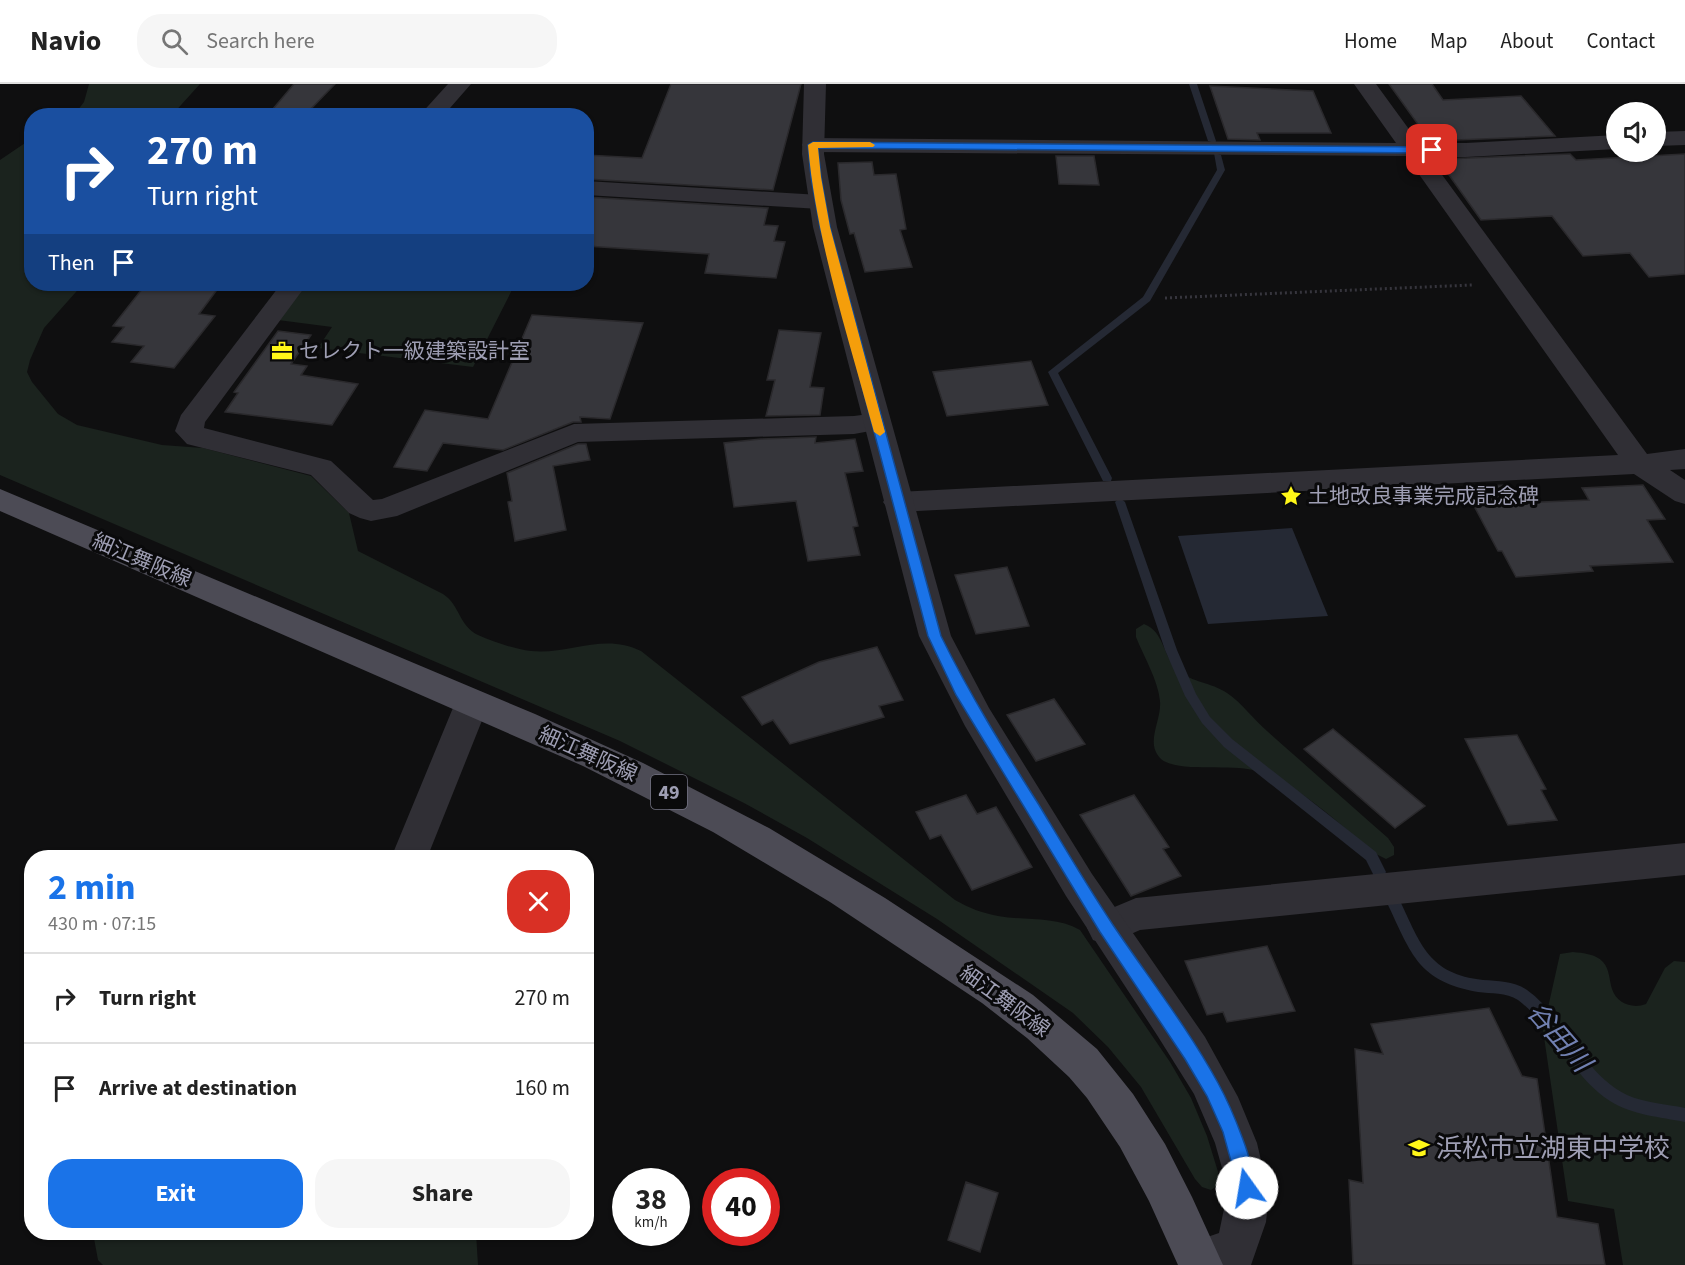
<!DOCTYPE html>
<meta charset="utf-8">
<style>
:root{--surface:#fff;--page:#f6f6f6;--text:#222;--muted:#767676;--line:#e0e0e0;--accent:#1a73e8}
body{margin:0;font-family:"Source Sans 3","Noto Sans JP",sans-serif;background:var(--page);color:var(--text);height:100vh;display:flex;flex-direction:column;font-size:22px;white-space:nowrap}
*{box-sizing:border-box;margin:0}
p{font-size:20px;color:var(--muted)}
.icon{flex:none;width:33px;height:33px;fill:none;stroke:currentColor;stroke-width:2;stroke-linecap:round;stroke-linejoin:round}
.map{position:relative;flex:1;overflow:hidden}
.details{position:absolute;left:24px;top:766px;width:570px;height:390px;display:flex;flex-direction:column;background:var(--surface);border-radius:24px;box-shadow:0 2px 4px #0004}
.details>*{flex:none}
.banner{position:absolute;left:24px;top:24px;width:570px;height:183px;border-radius:24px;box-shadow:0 2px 4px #0004;background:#1a4fa0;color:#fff;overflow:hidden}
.controls{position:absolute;left:1606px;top:18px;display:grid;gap:12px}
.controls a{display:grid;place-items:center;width:60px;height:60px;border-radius:50%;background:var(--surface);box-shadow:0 2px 4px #0004;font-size:30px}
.speed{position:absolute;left:612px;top:1084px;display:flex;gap:12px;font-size:30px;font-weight:700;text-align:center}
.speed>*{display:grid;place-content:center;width:78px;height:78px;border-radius:50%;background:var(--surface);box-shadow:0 2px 4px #0004;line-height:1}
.speed small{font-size:15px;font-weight:400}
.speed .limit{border:9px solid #d22;background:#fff;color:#111}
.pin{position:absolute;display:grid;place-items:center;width:51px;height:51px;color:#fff;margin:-26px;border-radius:12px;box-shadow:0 3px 9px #0006}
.me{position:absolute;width:66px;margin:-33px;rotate:347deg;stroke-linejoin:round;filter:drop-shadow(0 0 4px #0008)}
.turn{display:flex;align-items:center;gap:21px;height:126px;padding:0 24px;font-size:27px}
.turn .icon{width:78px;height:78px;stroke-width:2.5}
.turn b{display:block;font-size:42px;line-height:51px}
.then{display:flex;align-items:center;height:57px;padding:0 24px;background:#0003;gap:12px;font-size:22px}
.round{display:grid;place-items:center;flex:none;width:63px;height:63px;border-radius:24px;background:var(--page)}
.head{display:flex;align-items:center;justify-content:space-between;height:102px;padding:0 24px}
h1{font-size:36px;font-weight:700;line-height:45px;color:var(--accent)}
.button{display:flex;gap:12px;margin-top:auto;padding:12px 24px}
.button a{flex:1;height:69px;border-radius:24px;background:var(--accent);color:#fff;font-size:24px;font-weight:700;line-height:69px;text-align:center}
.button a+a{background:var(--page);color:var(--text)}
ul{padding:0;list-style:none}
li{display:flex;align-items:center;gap:18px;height:90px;padding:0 24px;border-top:2px solid var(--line)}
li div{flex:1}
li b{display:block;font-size:22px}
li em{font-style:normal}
header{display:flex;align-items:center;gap:36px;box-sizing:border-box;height:84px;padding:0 30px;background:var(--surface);border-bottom:2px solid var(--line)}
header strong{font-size:28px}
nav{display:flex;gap:33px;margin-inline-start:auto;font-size:21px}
.search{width:420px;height:54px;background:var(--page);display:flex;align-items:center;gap:15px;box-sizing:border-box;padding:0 21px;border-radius:24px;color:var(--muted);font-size:22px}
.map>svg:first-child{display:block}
.green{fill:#1b231e}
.water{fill:#252934}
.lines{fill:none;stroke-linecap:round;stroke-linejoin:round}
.stream{fill:#252934;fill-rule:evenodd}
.building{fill:#36363b;stroke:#2a292c;stroke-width:1.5}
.path{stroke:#36353d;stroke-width:3;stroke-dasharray:2 3;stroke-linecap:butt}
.minor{fill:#302f35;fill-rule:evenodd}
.tertiary{fill:#302f35;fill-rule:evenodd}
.primary{fill:#4c4b55;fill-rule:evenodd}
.route{fill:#1a73e8;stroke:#114b97;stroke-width:1.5}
.slow{fill:#f59e0b}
.labels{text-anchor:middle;stroke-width:6;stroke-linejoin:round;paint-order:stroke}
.shield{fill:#0a0a0b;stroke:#727281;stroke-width:1.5}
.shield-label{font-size:20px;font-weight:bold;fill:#9e9eb3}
.poi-label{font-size:21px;fill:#9e9eb3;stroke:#0a0a0b;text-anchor:start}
.street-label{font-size:21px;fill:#9e9eb3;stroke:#0a0a0b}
.near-poi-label{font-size:26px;fill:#9e9eb3;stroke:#0a0a0b;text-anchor:start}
.near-water-label{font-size:27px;font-style:italic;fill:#7180b1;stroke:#0a0a0b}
</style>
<header>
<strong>Navio</strong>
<div class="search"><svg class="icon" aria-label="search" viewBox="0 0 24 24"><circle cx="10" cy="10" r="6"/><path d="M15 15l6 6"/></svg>Search here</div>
<nav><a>Home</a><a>Map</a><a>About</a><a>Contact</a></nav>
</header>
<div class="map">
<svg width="1685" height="1181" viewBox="0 0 1685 1181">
<rect width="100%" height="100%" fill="#0f0f10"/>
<path class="green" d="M89,0h111l-28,31h-98l10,-13z
M31,55l1,145h51l-39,44 -14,32 -3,12 5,10 26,32 19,11 85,20 41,3 108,28 38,37 9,38 85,43c17,11 16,32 35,41 16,7 36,14 53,16 38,4 73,-19 110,0l314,249c14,8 27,13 43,16 28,5 57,0 82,14l90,132 21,36 16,38 12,39 -2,11 -6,4 -9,-3 -7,-8 -54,-92 -33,-40 -35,-34 -136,-94 -130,-81 -63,-35 -124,-62 -620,-266v-315z
M305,200h210l-42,83 -155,-19 14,-21 -54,-7z
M1144,540c21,8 18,32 34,46 14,13 33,12 49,23 15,10 27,27 40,38 41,36 81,72 121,107l6,9v8l-8,4 -10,-5c-35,-28 -80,-73 -123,-84 -23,-6 -79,3 -93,-12 -15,-16 2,-38 0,-57 -2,-21 -16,-44 -24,-64v-8z
M1573,868c10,1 23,2 30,10 7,8 6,18 9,27 5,15 21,20 34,15l19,-36 9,-7 11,1v303h-62l-9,-56 -46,-8 -25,-171 17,-76z
M93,1149h383l2,32h-375l-5,-5z"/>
<path class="water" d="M1292,444l36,88 -120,8 -30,-88z"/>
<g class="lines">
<path class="stream" d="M1189,0h8l19,57 -1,2 -7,-2z
M1214,69l7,2 4,15 -75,131 -92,72 54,105 -1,3h-8l-55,-109 95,-75 74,-127z
M1120,414l5,4 52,148 19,44 14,23 22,22 144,113 10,20 -2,4 -5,2 -5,-2 -8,-16 -142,-113 -22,-24 -17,-27 -20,-46 -50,-148z
M1395,815l5,2c21,44 29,73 83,79 15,1 31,1 44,10 39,28 56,84 100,105 18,8 39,9 58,13v14c-25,-5 -53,-7 -75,-21 -39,-25 -55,-73 -92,-101 -12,-8 -27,-6 -40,-8 -60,-11 -66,-37 -90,-87l2,-4z"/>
</g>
<path class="building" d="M294,0h41l-31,32h-37z
M671,0h130l-28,106 -187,-11v-24l56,3z
M1389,0h43l11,16 78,-4 34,40 -125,5z
M1210,2l103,5 18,42h-74l3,7 -32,-1z
M1570,70l6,6 109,-6v120l-36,3 -19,-24 -47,3 -31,-40 -71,4 -37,-52h7l-7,-9z
M1056,72h38l5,29 -40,-1z
M872,78l2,13 22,-1 10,55 -6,1 12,37 -47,5 -11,-39 -4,1 -9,-34 -3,-37z
M586,113l182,11 -4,17 14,1 -4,15 11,1 -9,36 -71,-5 4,-19 -123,-8z
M146,200l73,3 -20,27 16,2 -41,52 -43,-6 13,-16 -32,-4 12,-15 -11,-1z
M532,231l111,8 -33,96 -30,-2 1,5h-8l-70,28 -60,-7 -16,28 -33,-4 31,-57 63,9z
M779,246l42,3 -11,54 14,1 -4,27 -54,1 9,-36h-8z
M278,247l33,4 -20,29 16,2 -6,9 57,9 -26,41 -107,-13 13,-19 -4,-1z
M1031,277l17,44 -101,11 -14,-44z
M816,353l-1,6 40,-4 8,32 -18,2 13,53 -5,1 7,28 -52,6 -12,-60 -62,6 -10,-64 37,-4z
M578,360h8l4,16 -37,6 13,64 -51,11 -7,-39 4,-1 -5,-28z
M1507,401l10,18 72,-3 -7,-12 61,-3 22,34 -18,1 26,42 -83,4 3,5 -77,6 -14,-26h-4l-34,-64z
M1007,483l22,59 -53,8 -21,-59z
M877,563l26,53 -24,6 5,11 -94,27 -17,-24 -11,5 -20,-28 77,-35z
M1054,615l31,45 -49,17 -29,-46z
M1333,645l92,77 -30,22 -91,-79z
M1517,651l29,54 -5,1 16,30 -49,5 -43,-86z
M966,711l11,19 19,-7 36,60 -60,23 -31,-55 -11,4 -14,-27z
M1134,711l35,52 -6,2 18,27 -50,20 -51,-81z
M1267,862l28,65 -68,11 -4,-10 -16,3 -22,-54z
M1489,924l33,68 15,3 20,138 41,7 7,41h-252l-4,-85 14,3 -8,-134 28,5 -12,-30z
M966,1098l32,11 -18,59 -32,-12z"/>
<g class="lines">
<path class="path" d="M1165,214l307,-13"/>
<path class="minor" d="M448,0h23l-28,32h-24z
M1354,0h22l43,59h47l151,-8v14l-151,8h-37l218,297 38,-5v20l-15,1 15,10v24l-10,-3 -41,-27 -736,38 -10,-3 -5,-7 5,-7 10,-3 720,-37 -212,-299 -593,-4 -8,-2 -3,-5 3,-5 8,-2 583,5z
M1685,47v14l-29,1v-14z
M586,97l234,14 8,2 4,5 -4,5 -8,2 -234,-14z
M281,200h26l-102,138 -1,6 127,33 42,39 9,-1 192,-75 280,-8 23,-3 10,3 4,6 -4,6 -33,6 -276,8 -181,74 -26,5 -11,-3 -11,-5 -38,-38 -124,-31 -12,-13 6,-16z
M472,606l12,4 5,9 -62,155h-36l64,-155 5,-9z
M1685,759v32l-545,55 -34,15 -13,-5 -6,-12 6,-12 43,-18z"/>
<path class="tertiary" d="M804,0h22l-2,70 13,73 114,409 38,72 103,166 113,163 33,60 19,46 12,52 -3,27 -15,43h-72l-1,-4 6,-16 35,-12 6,-29 -1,-29 -9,-32 -21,-49 -37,-59 -91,-139 -101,-170 -46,-90 -106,-409 -11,-73z"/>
<path class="primary" d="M0,405l535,225 108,49 126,65 116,70 148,97 64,54 36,45 32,50 27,53 31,68h-45l-29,-64 -29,-54 -33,-49 -18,-21 -42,-39 -45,-35 -152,-101 -117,-70 -130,-66 -583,-255z"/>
</g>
<path class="route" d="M813,58l619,5 5,3 -5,3 -614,-5 3,29 9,50 111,409c29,59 63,114 98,169 24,40 48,81 74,120 35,52 75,103 105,158 11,20 43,91 35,111l-6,2 -7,-2 -17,-62 -16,-36 -22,-37 -85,-127 -108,-178 -36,-59 -28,-59 -108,-409 -9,-50 -3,-32z"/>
<path class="slow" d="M870,58l5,3 -2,2 -55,1 3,29 9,50 55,205 -5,4 -6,-4c-25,-93 -58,-191 -66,-287l5,-3z"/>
<defs>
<symbol id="office-bare" viewBox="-9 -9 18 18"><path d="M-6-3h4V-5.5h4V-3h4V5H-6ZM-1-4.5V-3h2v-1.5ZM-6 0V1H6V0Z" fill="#fff718" stroke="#0a0a0b" stroke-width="2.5" paint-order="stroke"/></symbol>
<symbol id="sight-bare" viewBox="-9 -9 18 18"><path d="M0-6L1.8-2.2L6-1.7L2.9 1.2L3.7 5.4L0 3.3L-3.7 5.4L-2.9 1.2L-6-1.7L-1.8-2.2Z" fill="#fff718" stroke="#0a0a0b" stroke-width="2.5" paint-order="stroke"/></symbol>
<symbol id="school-bare" viewBox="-9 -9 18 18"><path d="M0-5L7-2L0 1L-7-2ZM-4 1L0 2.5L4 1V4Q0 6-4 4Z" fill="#fff718" stroke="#0a0a0b" stroke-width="2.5" paint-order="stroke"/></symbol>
</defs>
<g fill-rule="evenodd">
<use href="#office-bare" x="267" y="252" width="30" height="30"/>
<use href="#sight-bare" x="1276" y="397" width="30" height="30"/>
<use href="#school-bare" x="1404" y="1049" width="30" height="30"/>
</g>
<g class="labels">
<rect class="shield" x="651" y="691" width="36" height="34" rx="4.5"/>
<g class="shield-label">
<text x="669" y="715">49</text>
</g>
<g class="poi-label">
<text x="299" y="274">セレクト一級建築設計室</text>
<text x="1308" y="419">土地改良事業完成記念碑</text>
</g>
<g class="street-label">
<text transform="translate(142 476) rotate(23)" y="7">細江舞阪線</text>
<text transform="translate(588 670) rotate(24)" y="7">細江舞阪線</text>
<text transform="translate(1005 917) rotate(36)" y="7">細江舞阪線</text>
</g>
<g class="near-poi-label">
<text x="1436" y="1073">浜松市立湖東中学校</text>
</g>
<g class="near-water-label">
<text transform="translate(1559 953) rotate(49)" y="9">谷田川</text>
</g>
</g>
</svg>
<div class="controls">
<a><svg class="icon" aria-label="sound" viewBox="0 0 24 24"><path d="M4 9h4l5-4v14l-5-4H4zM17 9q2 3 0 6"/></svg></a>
</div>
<div class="speed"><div>38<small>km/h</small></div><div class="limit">40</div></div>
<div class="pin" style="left:1432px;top:66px;background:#d93025"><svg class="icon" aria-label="arrive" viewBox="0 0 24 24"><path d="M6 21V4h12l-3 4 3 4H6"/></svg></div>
<svg class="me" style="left:1247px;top:1104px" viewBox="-20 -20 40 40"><circle r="19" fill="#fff"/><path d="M0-13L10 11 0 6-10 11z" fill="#1a73e8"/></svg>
<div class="banner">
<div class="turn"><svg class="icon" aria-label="right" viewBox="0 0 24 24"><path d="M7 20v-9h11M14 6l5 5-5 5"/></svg><div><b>270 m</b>Turn right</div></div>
<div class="then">Then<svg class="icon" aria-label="arrive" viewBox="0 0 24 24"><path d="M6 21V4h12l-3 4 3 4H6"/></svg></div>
</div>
<section class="details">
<div class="head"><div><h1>2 min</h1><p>430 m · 07:15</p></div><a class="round" style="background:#d93025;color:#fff"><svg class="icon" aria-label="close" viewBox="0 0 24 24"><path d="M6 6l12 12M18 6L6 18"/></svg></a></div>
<ul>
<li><svg class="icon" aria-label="right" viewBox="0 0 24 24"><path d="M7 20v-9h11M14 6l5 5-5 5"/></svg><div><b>Turn right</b></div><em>270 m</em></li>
<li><svg class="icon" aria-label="arrive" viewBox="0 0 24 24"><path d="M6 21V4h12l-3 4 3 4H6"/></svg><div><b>Arrive at destination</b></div><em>160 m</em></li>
</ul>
<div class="button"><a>Exit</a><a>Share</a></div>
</section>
</div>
